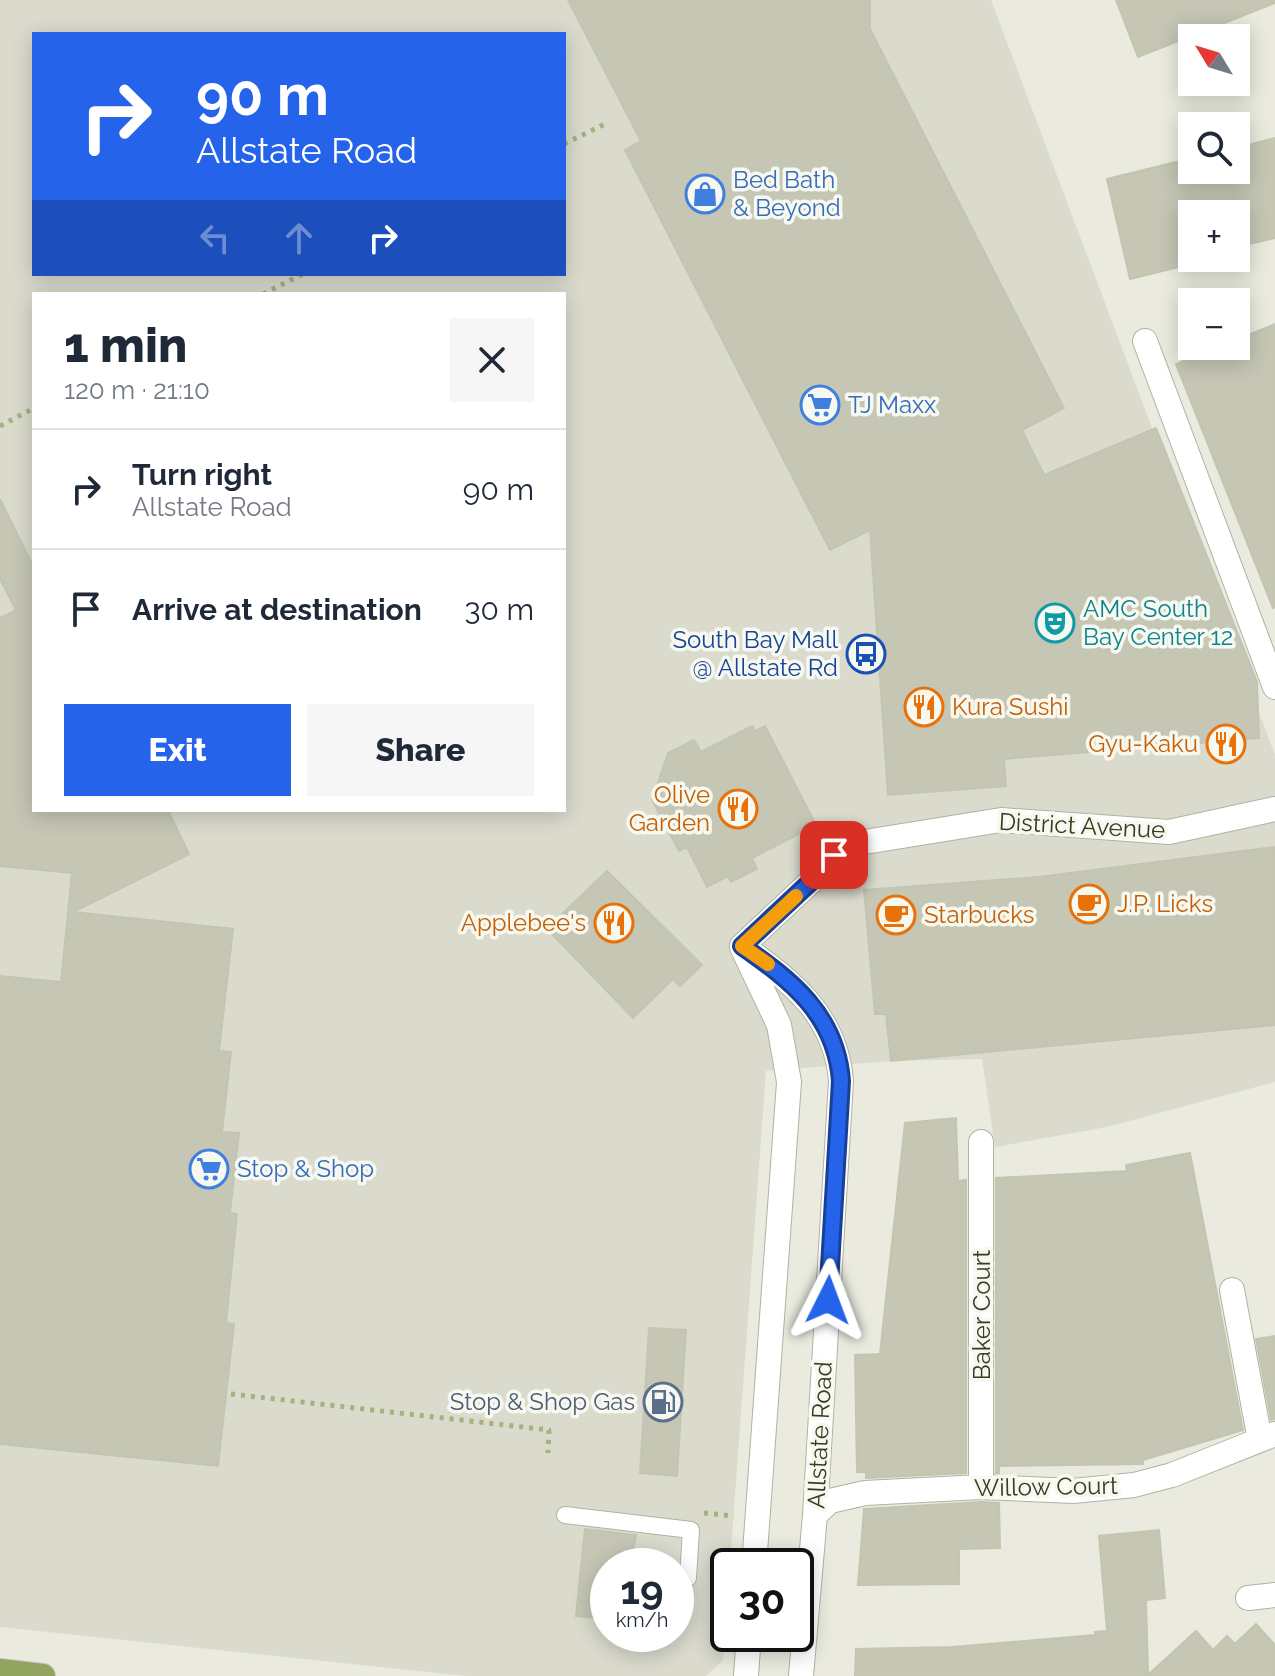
<!DOCTYPE html>
<meta charset="utf-8">
<style>
:root{--surface:#fff;--page:#f6f6f7;--text:#1f2937;--muted:#747a83;--line:#e0e1e3;--accent:#2563eb}
body{margin:0;font-family:Raleway,sans-serif;background:var(--page);color:var(--text);height:100vh;display:flex;flex-direction:column;font-size:30px;white-space:nowrap}
*{box-sizing:border-box;margin:0}
p{font-size:26px;color:var(--muted)}
.icon{flex:none;width:44px;height:44px;fill:none;stroke:currentColor;stroke-width:2;stroke-linecap:round;stroke-linejoin:round}
.map{position:relative;flex:1;overflow:hidden}
.panel{position:absolute;left:32px;top:292px;width:534px;height:520px;display:flex;flex-direction:column;background:var(--surface);border-radius:0px;box-shadow:0 4px 20px #0003}
.panel>*{flex:none}
.banner{position:absolute;left:32px;top:32px;width:534px;height:244px;border-radius:0px;box-shadow:0 4px 20px #0003;background:#2563eb;color:#fff;overflow:hidden}
.needle{width:52px;rotate:308deg}
.tools{position:absolute;left:1178px;top:24px;display:grid;gap:16px}
.tools a{display:grid;place-items:center;width:72px;height:72px;border-radius:0px;background:var(--surface);box-shadow:0 4px 20px #0003;font-size:40px}
.speed{position:absolute;left:590px;top:1548px;display:flex;gap:16px;font-size:40px;font-weight:700;text-align:center}
.speed>*{display:grid;place-content:center;width:104px;height:104px;border-radius:50%;background:var(--surface);box-shadow:0 4px 20px #0003;line-height:1}
.speed small{font-size:20px;font-weight:400}
.speed .limit{border:4px solid #111;border-radius:12px;background:#fff;color:#111}
.pin{position:absolute;display:grid;place-items:center;width:68px;height:68px;color:#fff;margin:-34px;border-radius:16px;box-shadow:0 4px 12px #0006}
.me{position:absolute;width:88px;margin:-44px;rotate:3deg;stroke-linejoin:round;filter:drop-shadow(0 0 6px #0008)}
.turn{display:flex;align-items:center;gap:28px;height:168px;padding:0 32px;font-size:36px}
.turn .icon{width:104px;height:104px;stroke-width:2.5}
.turn b{display:block;font-size:56px;line-height:68px}
.lanes{display:flex;align-items:center;height:76px;padding:0 32px;background:#0003;justify-content:center;gap:40px;direction:ltr}
.lanes .off{opacity:.35}
.round{display:grid;place-items:center;flex:none;width:84px;height:84px;border-radius:0px;background:var(--page)}
.head{display:flex;align-items:center;justify-content:space-between;height:136px;padding:0 32px}
h1{font-size:48px;font-weight:800;line-height:60px}
.button{display:flex;gap:16px;margin-top:auto;padding:16px 32px}
.button a{flex:1;height:92px;border-radius:0px;background:var(--accent);color:#fff;font-size:32px;font-weight:800;line-height:92px;text-align:center}
.button a+a{background:var(--page);color:var(--text)}
ul{padding:0;list-style:none}
li{display:flex;align-items:center;gap:24px;height:120px;padding:0 32px;border-top:2px solid var(--line)}
li div{flex:1}
li b{display:block;font-size:30px}
li em{font-style:normal}
.map>svg:first-child{display:block}
.built{fill:#dadbcd;fill-rule:evenodd}
.building{fill:#c5c6b4;stroke:#c3c5b1;stroke-width:2}
.lines{fill:none;stroke-linecap:round;stroke-linejoin:round}
.service-casing{stroke:#b0b3a1;stroke-width:18}
.pedestrian-casing{stroke:#b0b3a1;stroke-width:26}
.minor-casing{stroke:#b0b3a1;stroke-width:26}
.primary-casing{stroke:#c6c8c0;stroke-width:26}
.path{stroke:#a6b17d;stroke-width:5;stroke-dasharray:4 6;stroke-linecap:butt}
.service{stroke:#fff;stroke-width:16}
.pedestrian{stroke:#fff;stroke-width:24}
.minor{stroke:#fff;stroke-width:24}
.primary{stroke:#92a460;stroke-width:24}
.route-casing{stroke:#184099;stroke-width:20}
.route{stroke:#2563eb;stroke-width:14}
.slow{stroke:#f59e0b;stroke-width:14}
.labels{text-anchor:middle;stroke-width:7;stroke-linejoin:round;paint-order:stroke}
.shop-label{font-size:24px;fill:#366cbe;stroke:#f7f8ef;text-anchor:start}
.culture-label{font-size:24px;fill:#0d838f;stroke:#f7f8ef;text-anchor:start}
.transit-label{font-size:24px;fill:#164399;stroke:#f7f8ef;text-anchor:end}
.food-label{font-size:24px;fill:#c56008;stroke:#f7f8ef;text-anchor:start}
.street-label{font-size:24px;fill:#353c1f;stroke:#f7f8ef}
.service-label{font-size:24px;fill:#4e5e75;stroke:#f7f8ef;text-anchor:end}
</style>
<div class="map">
<svg width="1275" height="1676" viewBox="0 0 1275 1676">
<rect width="100%" height="100%" fill="#eaebde"/>
<path class="built" d="M0,0h991l284,755v327l-168,45 -112,20 -13,-88 -91,2 -125,10 -43,589 -17,16h-240l-466,-49zM34,34h530v240h-530zM34,294h530v516h-530zM608,1566h68v68h-68z"/>
<path class="building" d="M568,0h302v29l194,379 -42,22 22,45 112,-47 101,254 2,56 -255,21 2,27 -118,9 -18,-265 -40,20 -205,-400 16,-9z
M1116,0h159v3l-137,54z
M1275,138v100l-39,9v-33h-44v43l-10,3 1,6 -53,13 -23,-100 85,-21v12h44v-22z
M1275,324v283l-2,1 -97,-244 44,-18h16v-6z
M0,499l34,69v242h134l21,44 -116,58 160,17 -14,122 12,1 -9,80 17,1 -9,80 7,1 -11,109 8,1 -16,142 -218,-22v-468l61,6 11,-109 -72,-7v-248l16,-8 -16,-31z
M752,726l3,5 10,-5 51,99 -64,33 5,11 -26,13 -3,-6 -21,11 -20,-40 -8,4 -27,-51 16,-47 26,-13 7,12z
M1275,847v178l-384,36 -5,-47h-11l-11,-124 175,-13z
M607,871l95,94 -22,21 -7,-7 -40,39 -84,-87 9,-8 -2,-3z
M956,1118l2,63 8,-1v293l-100,5v-6h-9l-2,-117 25,-1 25,-231z
M1190,1153l53,277 -100,30v4l-144,2v7h-3v-295l131,-7 -1,-6z
M649,1328l37,2 -9,146 -37,-3z
M1275,1336v83l-4,1 -15,-81z
M981,1502l18,1 1,45 -41,1v35l-101,1 6,-76z
M585,1529l51,6 -6,31h-22v53l-32,-3z
M1159,1530l6,68 -19,2 2,75 48,-44 17,19 14,-14 8,8 21,-20 19,21v31h-420l1,-27 96,-2 143,-12v-3l12,-1 -8,-95z"/>
<g class="lines">
<defs>
<path id="service" d="M565,1515l126,15 -3,48"/>
<path id="pedestrian" d="M1145,341l130,346"/>
<path id="minor" d="M742,946c50,35 94,70 99,135l-26,434 -14,161
M742,946l78,-73 20,-27 161,-26 168,12 106,-23
M742,947l37,78 10,57 -35,484
M981,1142v345
M1232,1290l28,150
M815,1515l15,-14 35,-8 116,-6 92,4 61,-6 38,-10 103,-41
M1248,1598l27,-3
M746,1676l3,-42"/>
<path id="primary" d="M0,1671l43,5"/>
</defs>
<use href="#service" class="service-casing"/>
<use href="#pedestrian" class="pedestrian-casing"/>
<use href="#minor" class="minor-casing"/>
<use href="#primary" class="primary-casing"/>
<path class="path" d="M564,144l43,-21
M263,294l40,-20
M0,426l34,-18
M231,1394l318,36 -1,23
M704,1513l30,3"/>
<use href="#service" class="service"/>
<use href="#pedestrian" class="pedestrian"/>
<use href="#minor" class="minor"/>
<use href="#primary" class="primary"/>
</g>
<g class="lines">
<defs>
<path id="route" d="M828,1300l13,-219c-5,-66 -49,-100 -99,-135l78,-73 14,-18"/>
</defs>
<use href="#route" class="route-casing"/>
<use href="#route" class="route"/>
<path class="slow" d="M768,964l-26,-18 54,-50"/>
</g>
<defs>
<symbol id="shop-ring" viewBox="-11 -11 22 22"><circle r="9.5" fill="#f7f8ef" stroke="#3f7fe0" stroke-width="1.5"/><path d="M-5-2.5h2.3a2.7 3.5 0 0 1 5.4 0H5L5.5 6h-11ZM-1.5-2.5h3a1.5 2.3 0 0 0-3 0Z" fill="#3f7fe0"/></symbol>
<symbol id="supermarket-ring" viewBox="-11 -11 22 22"><circle r="9.5" fill="#f7f8ef" stroke="#3f7fe0" stroke-width="1.5"/><path d="M-6-5.5h2.5l.6 2H6L4.5 2H-2.5L-4.4-4H-6ZM-1.5 3.2a1.3 1.3 0 1 0 .1 0ZM3 3.2a1.3 1.3 0 1 0 .1 0Z" fill="#3f7fe0"/></symbol>
<symbol id="theatre-ring" viewBox="-11 -11 22 22"><circle r="9.5" fill="#f7f8ef" stroke="#0f9aa8" stroke-width="1.5"/><path d="M-5-5.5Q0-4 5-5.5V0Q5 5 0 6Q-5 5-5 0ZM-3.3-2.5H-1v1.5H-3.3ZM1-2.5H3.3v1.5H1ZM-2.8 1Q0 5.5 2.8 1Z" fill="#0f9aa8"/></symbol>
<symbol id="bus-ring" viewBox="-11 -11 22 22"><circle r="9.5" fill="#f7f8ef" stroke="#1a4fb4" stroke-width="1.5"/><path d="M-5-6H5V4H4V6H2V4H-2V6H-4V4H-5ZM-3.5-4V0h7V-4ZM-3.5 1.2v1.5H-2V1.2ZM2 1.2v1.5H3.5V1.2Z" fill="#1a4fb4"/></symbol>
<symbol id="restaurant-ring" viewBox="-11 -11 22 22"><circle r="9.5" fill="#f7f8ef" stroke="#e8710a" stroke-width="1.5"/><path d="M-5-6h1v4h1v-4h1v4h1v-4h1v5L-1.5 .5V6h-2V.5L-5-1ZM5-6V6H3V1.5H1.5Q1.5-4 5-6Z" fill="#e8710a"/></symbol>
<symbol id="cafe-ring" viewBox="-11 -11 22 22"><circle r="9.5" fill="#f7f8ef" stroke="#e8710a" stroke-width="1.5"/><path d="M-5.5-4.5H6V0H3Q3 3.5 0 3.5H-2.5Q-5.5 3.5-5.5 0ZM3-3.2v2h1.7v-2ZM-6 4.5H4V6H-6Z" fill="#e8710a"/></symbol>
<symbol id="fuel-ring" viewBox="-11 -11 22 22"><circle r="9.5" fill="#f7f8ef" stroke="#5c6f8a" stroke-width="1.5"/><path d="M-5.5-6h7V0h2V4h1.3V-2.5L3-4.5l.8-.8L6-3V5H2.5V1h-1V6h-7ZM-4.2-4.7v3.2H.2V-4.7Z" fill="#5c6f8a"/></symbol>
</defs>
<g fill-rule="evenodd">
<use href="#shop-ring" x="683" y="172" width="44" height="44"/>
<use href="#supermarket-ring" x="798" y="383" width="44" height="44"/>
<use href="#theatre-ring" x="1033" y="601" width="44" height="44"/>
<use href="#bus-ring" x="844" y="632" width="44" height="44"/>
<use href="#restaurant-ring" x="902" y="685" width="44" height="44"/>
<use href="#restaurant-ring" x="1204" y="722" width="44" height="44"/>
<use href="#restaurant-ring" x="716" y="787" width="44" height="44"/>
<use href="#cafe-ring" x="1067" y="882" width="44" height="44"/>
<use href="#cafe-ring" x="874" y="893" width="44" height="44"/>
<use href="#restaurant-ring" x="592" y="901" width="44" height="44"/>
<use href="#supermarket-ring" x="187" y="1147" width="44" height="44"/>
<use href="#fuel-ring" x="641" y="1380" width="44" height="44"/>
</g>
<g class="labels">
<g class="shop-label">
<text x="733" y="188">Bed Bath<tspan x="733" dy="28">&amp; Beyond</tspan></text>
<text x="848" y="413">TJ Maxx</text>
<text x="237" y="1177">Stop &amp; Shop</text>
</g>
<g class="culture-label">
<text x="1083" y="617">AMC South<tspan x="1083" dy="28">Bay Center 12</tspan></text>
</g>
<g class="transit-label">
<text x="838" y="648">South Bay Mall<tspan x="838" dy="28">@ Allstate Rd</tspan></text>
</g>
<g class="food-label">
<text x="952" y="715">Kura Sushi</text>
<text x="1198" y="752" text-anchor="end">Gyu-Kaku</text>
<text x="710" y="803" text-anchor="end">Olive<tspan x="710" dy="28">Garden</tspan></text>
<text x="1117" y="912">J.P. Licks</text>
<text x="924" y="923">Starbucks</text>
<text x="586" y="931" text-anchor="end">Applebee's</text>
</g>
<g class="street-label">
<text transform="translate(1082 826) rotate(3)" y="8">District Avenue</text>
<text transform="translate(982 1315) rotate(-90)" y="8">Baker Court</text>
<text transform="translate(820 1435) rotate(-87)" y="8">Allstate Road</text>
<text transform="translate(1046 1487) rotate(-1)" y="8">Willow Court</text>
</g>
<g class="service-label">
<text x="635" y="1410">Stop &amp; Shop Gas</text>
</g>
</g>
</svg>
<div class="tools">
<a><svg class="needle" viewBox="-14 -14 28 28"><path d="M0-13l5 13h-10z" fill="#e53935"/><path d="M0 13l5-13h-10z" fill="#747a83"/></svg></a>
<a><svg class="icon" aria-label="search" viewBox="0 0 24 24"><circle cx="10" cy="10" r="6"/><path d="M15 15l6 6"/></svg></a>
<a>+</a>
<a>−</a>
</div>
<div class="speed"><div>19<small>km/h</small></div><div class="limit">30</div></div>
<div class="pin" style="left:834px;top:855px;background:#d93025"><svg class="icon" aria-label="arrive" viewBox="0 0 24 24"><path d="M6 21V4h12l-3 4 3 4H6"/></svg></div>
<svg class="me" style="left:828px;top:1300px" viewBox="-20 -20 40 40"><path d="M0-17L14 15 0 8-14 15z" fill="#2563eb" stroke="#fff" stroke-width="4"/></svg>
<div class="banner">
<div class="turn"><svg class="icon" aria-label="right" viewBox="0 0 24 24"><path d="M7 20v-9h11M14 6l5 5-5 5"/></svg><div><b>90 m</b>Allstate Road</div></div>
<div class="lanes"><svg class="icon off" aria-label="left" viewBox="0 0 24 24"><path d="M17 20v-9H6M10 6l-5 5 5 5"/></svg><svg class="icon off" aria-label="ahead" viewBox="0 0 24 24"><path d="M12 20V5M6 11l6-6 6 6"/></svg><svg class="icon" aria-label="right" viewBox="0 0 24 24"><path d="M7 20v-9h11M14 6l5 5-5 5"/></svg></div>
</div>
<section class="panel">
<div class="head"><div><h1>1 min</h1><p>120 m · 21:10</p></div><a class="round"><svg class="icon" aria-label="close" viewBox="0 0 24 24"><path d="M6 6l12 12M18 6L6 18"/></svg></a></div>
<ul>
<li><svg class="icon" aria-label="right" viewBox="0 0 24 24"><path d="M7 20v-9h11M14 6l5 5-5 5"/></svg><div><b>Turn right</b><p>Allstate Road</p></div><em>90 m</em></li>
<li><svg class="icon" aria-label="arrive" viewBox="0 0 24 24"><path d="M6 21V4h12l-3 4 3 4H6"/></svg><div><b>Arrive at destination</b></div><em>30 m</em></li>
</ul>
<div class="button"><a>Exit</a><a>Share</a></div>
</section>
</div>
